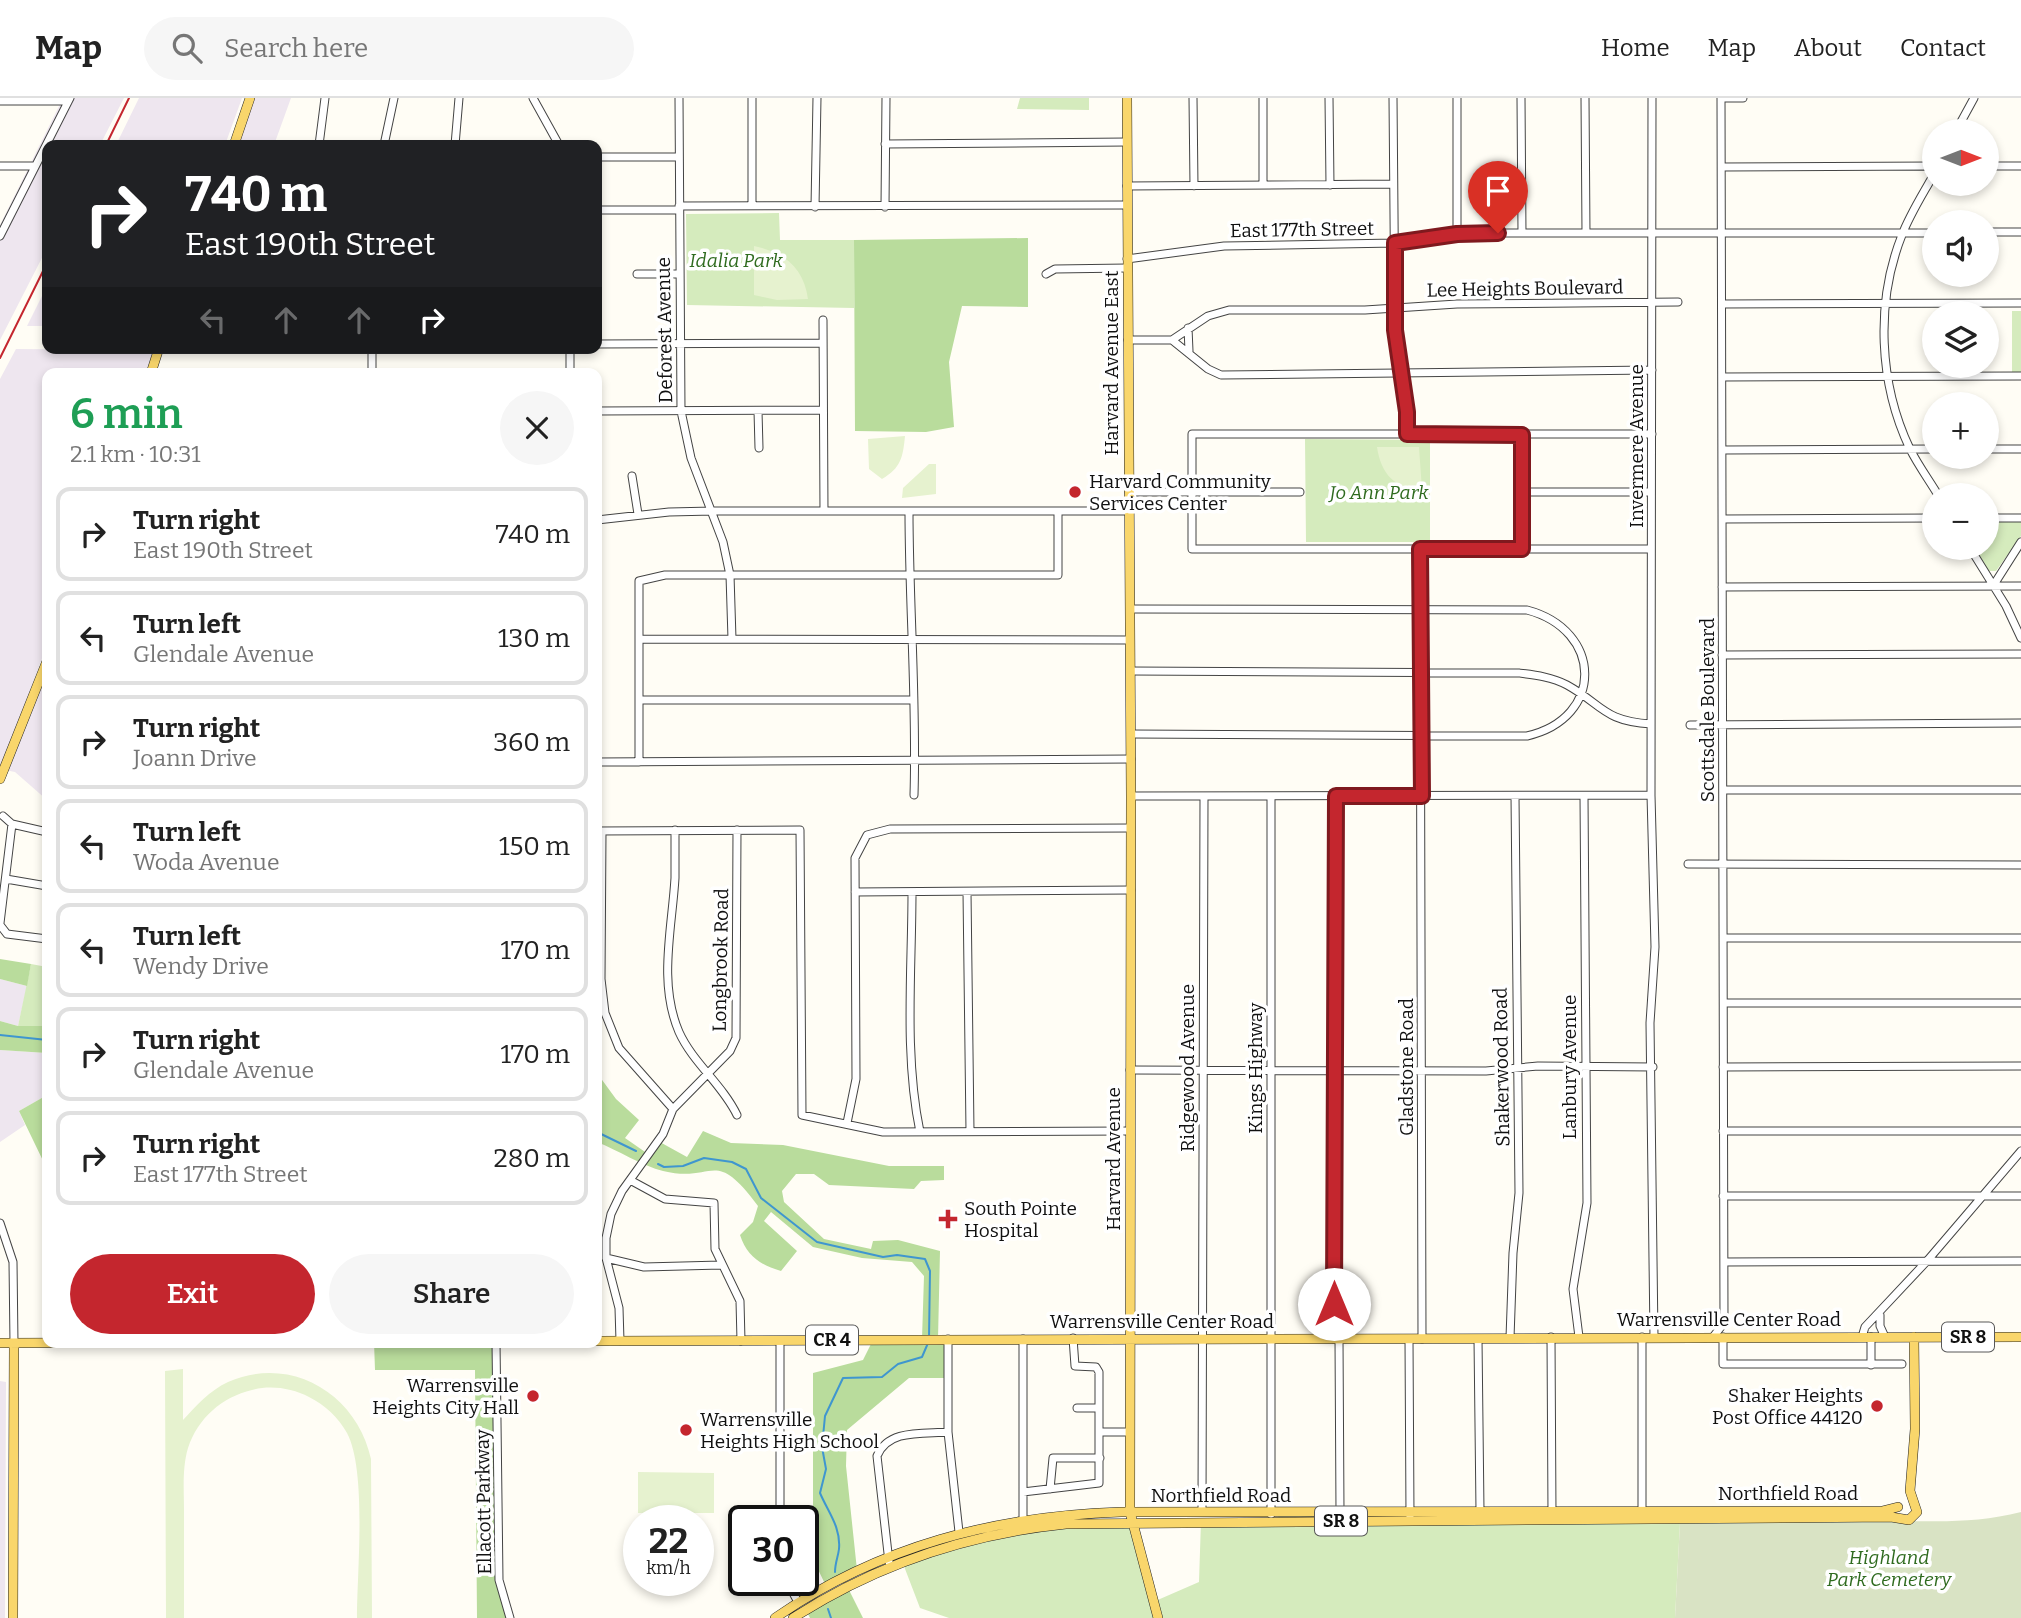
<!DOCTYPE html>
<meta charset="utf-8">
<style>
:root{--surface:#fff;--page:#f6f6f6;--text:#222;--muted:#767676;--line:#e0e0e0;--accent:#c4262e}
body{margin:0;font-family:Bitter,serif;background:var(--page);color:var(--text);height:100vh;display:flex;flex-direction:column;font-size:26px;white-space:nowrap}
*{box-sizing:border-box;margin:0}
p{font-size:23px;color:var(--muted)}
.icon{flex:none;width:38px;height:38px;fill:none;stroke:currentColor;stroke-width:2;stroke-linecap:round;stroke-linejoin:round}
.map{position:relative;flex:1;overflow:hidden}
.details{position:absolute;left:42px;top:270px;width:560px;height:980px;display:flex;flex-direction:column;background:var(--surface);border-radius:14px;box-shadow:0 4px 10px #0003}
.details>*{flex:none}
.banner{position:absolute;left:42px;top:42px;width:560px;height:214px;border-radius:14px;box-shadow:0 4px 10px #0003;background:#202124;color:#fff;overflow:hidden}
.needle{width:46px;rotate:90deg}
.fabs{position:absolute;left:1922px;top:21px;display:grid;gap:14px}
.fabs a{display:grid;place-items:center;width:77px;height:77px;border-radius:50%;background:var(--surface);box-shadow:0 4px 10px #0003;font-size:35px}
.speed{position:absolute;left:623px;top:1407px;display:flex;gap:14px;font-size:35px;font-weight:700;text-align:center}
.speed>*{display:grid;place-content:center;width:91px;height:91px;border-radius:50%;background:var(--surface);box-shadow:0 4px 10px #0003;line-height:1}
.speed small{font-size:18px;font-weight:400}
.speed .limit{border:4px solid #111;border-radius:10px;background:#fff;color:#111}
.pin{position:absolute;display:grid;place-items:center;width:60px;height:60px;color:#fff;margin:-72px -30px;border-radius:50% 50% 50% 0;rotate:-45deg;box-shadow:0 0 7px #0007}
.pin .icon{rotate:45deg}
.me{position:absolute;width:77px;margin:-38px;rotate:0deg;stroke-linejoin:round;filter:drop-shadow(0 0 5px #0008)}
.turn{display:flex;align-items:center;gap:24px;height:147px;padding:0 28px;font-size:32px}
.turn .icon{width:91px;height:91px;stroke-width:2.5}
.turn b{display:block;font-size:49px;line-height:60px}
.lanes{display:flex;align-items:center;height:66px;padding:0 28px;background:#0003;justify-content:center;gap:35px;direction:ltr}
.lanes .off{opacity:.35}
.round{display:grid;place-items:center;flex:none;width:74px;height:74px;border-radius:37px;background:var(--page)}
.headline{display:flex;align-items:center;justify-content:space-between;height:119px;padding:0 28px}
h1{font-size:42px;font-weight:600;line-height:52px;color:#1e9e55}
.cta{display:flex;gap:14px;margin-top:auto;padding:14px 28px}
.cta a{flex:1;height:80px;border-radius:42px;background:var(--accent);color:#fff;font-size:28px;font-weight:600;line-height:80px;text-align:center}
.cta a+a{background:var(--page);color:var(--text)}
ul{padding:0;list-style:none}
li{display:flex;align-items:center;gap:21px;height:94px;margin:0 14px 10px;padding:0 14px;border:4px solid var(--line);border-radius:14px}
li div{flex:1}
li b{display:block;font-size:26px}
li em{font-style:normal}
header{display:flex;align-items:center;gap:42px;box-sizing:border-box;height:98px;padding:0 35px;background:var(--surface);border-bottom:2px solid var(--line)}
header strong{font-size:33px}
nav{display:flex;gap:38px;margin-inline-start:auto;font-size:24px}
.search{width:490px;height:63px;background:var(--page);display:flex;align-items:center;gap:18px;box-sizing:border-box;padding:0 24px;border-radius:38px;color:var(--muted);font-size:26px}
.map>svg:first-child{display:block}
.industrial{fill:#eee6ef}
.green{fill:#d5ebbd}
.forest{fill:#b9dc9c}
.cemetery{fill:#d9e3c4}
.pitch{fill:#e6f2cf}
.lines{fill:none;stroke-linecap:round;stroke-linejoin:round}
.stream{stroke:#3f96cf;stroke-width:2}
.minor-casing{stroke:#444;stroke-width:9}
.major-casing{stroke:#222;stroke-width:10}
.minor{stroke:#fff;stroke-width:7}
.major{stroke:#f9d66b;stroke-width:9}
.rail{stroke:#c4262e;stroke-width:2}
.route-casing{stroke:#7f191e;stroke-width:18}
.route{stroke:#c4262e;stroke-width:12}
.poi-dot{fill:#c4262e;stroke:#fff;stroke-width:2.5}
.labels{text-anchor:middle;stroke-width:7;stroke-linejoin:round;paint-order:stroke}
.shield{fill:#fff;stroke:#585858;stroke-width:2}
.shield-label{font-size:18px;font-weight:bold;fill:#111}
.street-label{font-size:19px;fill:#111;stroke:#fff}
.park-label{font-size:19px;font-style:italic;fill:#2f6b1f;stroke:#fff}
.poi-label{font-size:19px;fill:#111;stroke:#fff;text-anchor:start}
</style>
<header>
<strong>Map</strong>
<div class="search"><svg class="icon" aria-label="search" viewBox="0 0 24 24"><circle cx="10" cy="10" r="6"/><path d="M15 15l6 6"/></svg>Search here</div>
<nav><a>Home</a><a>Map</a><a>About</a><a>Contact</a></nav>
</header>
<div class="map">
<svg width="2021" height="1520" viewBox="0 0 2021 1520">
<rect width="100%" height="100%" fill="#fffdf5"/>
<path class="industrial" d="M63,0h61l-24,47h-53v103l-47,92v-115z
M139,0h103l-17,47h-109z
M254,0h37l-17,47h-37z
M47,188v40h-20z
M16,251l138,1 -9,23h-98v272l-47,126v-392z
M47,563v139l-32,-28 -10,-2z
M0,881l27,7 -9,40 -18,-5z
M0,952l47,3v42l-28,16 6,14 -25,17z
M0,1283l6,1 -1,236h-5z"/>
<path class="green" d="M1020,0h69v12l-72,-1z
M779,115l1,27h74v68l-167,-3 -1,-91z
M2012,213h9v65h-9z
M1305,341l125,1v102h-124z
M1986,423h35v15l-25,35h-7l-14,-23h11z
M31,866l16,3v59h-29z
M1405,1417v2l-118,9 393,-3 -5,95h-726l-29,-10 -18,-47 98,-28 131,-11 22,80 46,-20 2,-61 78,-2 -1,-3z"/>
<path class="forest" d="M1028,140v69l-66,-1 -13,56 5,65 -28,5 -71,-1 -1,-191z
M0,861l31,5 -4,22 -27,-7z
M0,923l18,5h29v27l-47,-3z
M597,975l19,26 23,21 -14,18 23,16 10,-13 29,16 16,-26 28,12 52,2 106,21h55v14l-23,1 -7,8 -85,-4 -15,-11h-18l-14,17 2,11 40,37 47,10 2,-8 25,-1 42,11 -2,88h10v39h-39l-62,52 -1,36 11,104 -31,16 -13,-27v-186l50,-13 10,-20 49,-1 2,-63 -12,-14 -50,-4 -49,-11 -42,-35 -7,9 33,30 -16,20c-21,-6 -34,-15 -41,-36l13,-13 5,-16c-45,-61 -43,-22 -95,-35 -20,-5 -46,-21 -66,-29z
M47,997v74l-28,-58z
M374,1244h122l3,238 11,38h-33l-2,-248h-100z
M847,1488l16,32h-53l-4,-8z"/>
<path class="cemetery" d="M2021,1414v106h-346l5,-95c57,0 114,-1 172,-3 58,-1 111,7 169,-8z"/>
<path class="pitch" d="M754,148c30,6 50,22 54,53l-31,1 -23,-5z
M905,338c-2,21 -4,32 -23,43l-13,-10 -1,-30z
M1377,349h42l3,43c-27,-1 -41,-16 -45,-43z
M929,366h7v30l-34,4 1,-10z
M183,1271v51c14,-15 26,-29 45,-38 63,-28 129,12 143,77l1,159h-15c0,-46 10,-147 -10,-185 -9,-16 -22,-28 -38,-36 -17,-9 -39,-12 -57,-7 -30,7 -54,28 -64,58 -6,20 -4,43 -4,63 0,36 0,71 0,107h-18l-1,-247z
M638,1374l76,1v40h-76z"/>
<g class="lines">
<path class="stream" d="M0,937l47,5
M597,1034l39,19
M658,1066l6,3 19,-1 21,-8 28,4 14,7 15,29 56,44 66,15 14,-2 28,4 5,12 -1,67
M835,1474c0,-9 3,-15 4,-23 2,-22 -11,-37 -19,-56l6,-24 -4,-22 3,-31 18,-38 39,-1 16,-13 24,-7 6,-14
M828,1511l3,9"/>
<defs>
<path id="minor" d="M533,0l26,47
M679,0l2,313 10,47 32,84 7,33 2,64
M752,0v108
M1193,0l1,88
M1263,0v87
M1329,0l1,87
M1393,0l2,232 12,82v22
M1457,0v136
M1521,0l1,135
M1585,0l1,135
M1652,0l-1,697 4,152 -5,76 4,314
M1724,0h19
M0,3h68
M1956,33l18,-33
M885,46l242,-2
M319,47l6,-47
M384,47l10,-47
M455,47l4,-47
M597,59h82
M0,68h35
M1986,68h35
M1722,69l212,-1
M1934,76c-11,20 -24,40 -32,61 -27,68 -23,149 8,214 8,16 19,31 28,46
M1127,88l266,-2
M679,108l448,-1
M815,109l2,-109
M885,109l1,-109
M597,112h82
M1986,134h35
M0,138l70,-138
M1127,161l97,-13 171,-3 79,-10h460
M637,176h42
M1046,176l9,-5 72,-1
M1722,206l299,-1
M823,222l1,191
M1188,230l1,23
M1128,242h44l36,-24 21,-6h136l92,-6 221,-2
M1172,242l36,29 13,6 431,-5
M597,246l226,-1
M372,250v25
M570,275v-25
M1722,279l299,-1
M597,313l226,-1
M758,313l1,37
M1522,337v114
M1986,351h35
M1723,352l211,-1
M632,378l6,38
M1129,394h171
M1522,394h128
M909,413c0,95 8,189 5,284
M1986,420h35
M1722,421l212,-1
M597,422l72,-8 44,-1h416
M1970,450l36,58 15,32
M1420,451l2,790
M1651,451h-459v-115h460
M1993,488l28,-44
M1722,489l299,-1
M1130,511l397,1c76,20 78,108 0,126l-396,-2
M639,541l491,1
M1722,557l299,-1
M1131,573l388,2c16,2 33,4 48,12 36,20 36,36 84,39
M639,602h274
M1690,627l331,-2
M597,664l534,-3
M639,664v-181l26,-6h393v-64
M1723,692h298
M1131,698l520,-1
M1271,698v718
M3,718l9,8 35,8
M675,732c0,16 0,32 0,48 -3,51 -17,105 4,154 14,31 43,52 58,83
M597,733l203,-1 2,285 81,17 247,-1
M602,733l-1,148 4,34 14,35 54,61
M1688,766l333,1
M6,781l41,7
M855,794l276,-2
M912,794c0,79 -8,163 8,240
M967,794l3,239
M0,825l12,-99
M0,827l7,9 40,5
M1723,840h298
M1724,905h297
M1723,969l298,-1
M1130,972l356,1 52,-5 115,1
M847,1025l9,-44 -1,-221 12,-23 23,-6 241,-1
M1723,1033h298
M630,1082l35,19 49,4 1,46 25,52 1,40
M1723,1098h298
M0,1125l13,39 1,81
M606,1160l38,9 77,-2
M1724,1164l297,-1
M1880,1217v11l5,11
M1551,1239l1,178
M1579,1239l-6,-48 14,-86 -3,-407
M1713,1239l11,-14 -3,-1225
M1723,1239v27h179
M1862,1239l3,-10 62,-66 94,-110
M1871,1239v28
M1510,1240l3,-85 6,-60 -4,-397
M948,1241v93l11,100
M1023,1241v180
M1334,1241l2,-543
M1339,1241l1,173
M1409,1241l1,178
M1478,1241l2,172
M620,1243l-1,-33 -13,-50v-20l5,-24 11,-23 41,-57 10,-25 57,-58 6,-13 1,-208
M780,1243v180
M496,1244l3,238 11,38
M1077,1310h22
M1100,1334h29
M1050,1391l3,-31h47
M1023,1394l76,-9v-111l-3,-5 -21,-1 -2,-28
M1202,1414l2,-715
M1642,1417v-178
M889,1464l-12,-106c11,-27 45,-22 71,-24
M786,1482l12,22"/>
<path id="major" d="M1127,0l4,698 -1,716 28,106
M234,47l16,-47
M151,275l8,-25
M0,681l47,-118
M597,1243l1424,-4
M0,1245l398,-1
M13,1520l1,-275
M775,1520c104,-72 220,-102 346,-106l761,-1 16,-4
M793,1520c84,-54 175,-84 273,-94l825,-7 18,3 8,-8 -7,-21 5,-62 -1,-92"/>
</defs>
<use href="#minor" class="minor-casing"/>
<use href="#major" class="major-casing"/>
<use href="#minor" class="minor"/>
<use href="#major" class="major"/>
<path class="rail" d="M106,47l23,-47
M0,260l47,-95"/>
</g>
<g class="lines">
<defs>
<path id="route" d="M1334,1206l2,-508h86l-2,-247h102v-114l-115,-1v-22l-12,-82v-87l62,-9 41,-1"/>
</defs>
<use href="#route" class="route-casing"/>
<use href="#route" class="route"/>
</g>
<g class="poi-dot">
<circle cx="1075" cy="394" r="7"/>
<path d="M944.5 1110.5h7v7h7v7h-7v7h-7v-7h-7v-7h7z"/>
<circle cx="533" cy="1298" r="7"/>
<circle cx="1877" cy="1308" r="7"/>
<circle cx="686" cy="1332" r="7"/>
</g>
<g class="labels">
<g class="shield">
<rect x="1942" y="1224.5" width="52" height="29" rx="5"/>
<rect x="806" y="1227.5" width="52" height="29" rx="5"/>
<rect x="1315" y="1408.5" width="52" height="29" rx="5"/>
</g>
<g class="shield-label">
<text x="1968" y="1245">SR 8</text>
<text x="832" y="1248">CR 4</text>
<text x="1341" y="1429">SR 8</text>
</g>
<g class="street-label">
<text transform="translate(1302 131) rotate(-1)" y="7">East 177th Street</text>
<text transform="translate(1525 190) rotate(-1)" y="7">Lee Heights Boulevard</text>
<text transform="translate(664 232) rotate(-91)" y="7">Deforest Avenue</text>
<text transform="translate(1111 265) rotate(-90)" y="7">Harvard Avenue East</text>
<text transform="translate(1636 348) rotate(-90)" y="7">Invermere Avenue</text>
<text transform="translate(1707 612) rotate(-90)" y="7">Scottsdale Boulevard</text>
<text transform="translate(720 862) rotate(-89)" y="7">Longbrook Road</text>
<text transform="translate(1406 969) rotate(-90)" y="7">Gladstone Road</text>
<text transform="translate(1501 969) rotate(-91)" y="7">Shakerwood Road</text>
<text transform="translate(1569 969) rotate(-90)" y="7">Lanbury Avenue</text>
<text transform="translate(1187 970) rotate(-90)" y="7">Ridgewood Avenue</text>
<text transform="translate(1255 970) rotate(-90)" y="7">Kings Highway</text>
<text transform="translate(1113 1061) rotate(-90)" y="7">Harvard Avenue</text>
<text x="1729" y="1228">Warrensville Center Road</text>
<text x="1162" y="1230">Warrensville Center Road</text>
<text x="1788" y="1402">Northfield Road</text>
<text x="1221" y="1404">Northfield Road</text>
<text transform="translate(483 1404) rotate(-91)" y="7">Ellacott Parkway</text>
</g>
<g class="park-label">
<text x="736" y="169">Idalia Park</text>
<text x="1379" y="401">Jo Ann Park</text>
<text x="1889" y="1466">Highland<tspan x="1889" dy="22">Park Cemetery</tspan></text>
</g>
<g class="poi-label">
<text x="1089" y="390">Harvard Community<tspan x="1089" dy="22">Services Center</tspan></text>
<text x="964" y="1117">South Pointe<tspan x="964" dy="22">Hospital</tspan></text>
<text x="519" y="1294" text-anchor="end">Warrensville<tspan x="519" dy="22">Heights City Hall</tspan></text>
<text x="1863" y="1304" text-anchor="end">Shaker Heights<tspan x="1863" dy="22">Post Office 44120</tspan></text>
<text x="700" y="1328">Warrensville<tspan x="700" dy="22">Heights High School</tspan></text>
</g>
</g>
</svg>
<div class="fabs">
<a><svg class="needle" viewBox="-14 -14 28 28"><path d="M0-13l5 13h-10z" fill="#e53935"/><path d="M0 13l5-13h-10z" fill="#767676"/></svg></a>
<a><svg class="icon" aria-label="sound" viewBox="0 0 24 24"><path d="M4 9h4l5-4v14l-5-4H4zM17 9q2 3 0 6"/></svg></a>
<a><svg class="icon" aria-label="layers" viewBox="0 0 24 24"><path d="M12 4l9 5-9 5-9-5zM3 14l9 5 9-5"/></svg></a>
<a>+</a>
<a>−</a>
</div>
<div class="speed"><div>22<small>km/h</small></div><div class="limit">30</div></div>
<div class="pin" style="left:1498px;top:135px;background:#d93025"><svg class="icon" aria-label="arrive" viewBox="0 0 24 24"><path d="M6 21V4h12l-3 4 3 4H6"/></svg></div>
<svg class="me" style="left:1334px;top:1206px" viewBox="-20 -20 40 40"><circle r="19" fill="#fff"/><path d="M0-13L10 11 0 6-10 11z" fill="#c4262e"/></svg>
<div class="banner">
<div class="turn"><svg class="icon" aria-label="right" viewBox="0 0 24 24"><path d="M7 20v-9h11M14 6l5 5-5 5"/></svg><div><b>740 m</b>East 190th Street</div></div>
<div class="lanes"><svg class="icon off" aria-label="left" viewBox="0 0 24 24"><path d="M17 20v-9H6M10 6l-5 5 5 5"/></svg><svg class="icon off" aria-label="ahead" viewBox="0 0 24 24"><path d="M12 20V5M6 11l6-6 6 6"/></svg><svg class="icon off" aria-label="ahead" viewBox="0 0 24 24"><path d="M12 20V5M6 11l6-6 6 6"/></svg><svg class="icon" aria-label="right" viewBox="0 0 24 24"><path d="M7 20v-9h11M14 6l5 5-5 5"/></svg></div>
</div>
<section class="details">
<div class="headline"><div><h1>6 min</h1><p>2.1 km · 10:31</p></div><a class="round"><svg class="icon" aria-label="close" viewBox="0 0 24 24"><path d="M6 6l12 12M18 6L6 18"/></svg></a></div>
<ul>
<li><svg class="icon" aria-label="right" viewBox="0 0 24 24"><path d="M7 20v-9h11M14 6l5 5-5 5"/></svg><div><b>Turn right</b><p>East 190th Street</p></div><em>740 m</em></li>
<li><svg class="icon" aria-label="left" viewBox="0 0 24 24"><path d="M17 20v-9H6M10 6l-5 5 5 5"/></svg><div><b>Turn left</b><p>Glendale Avenue</p></div><em>130 m</em></li>
<li><svg class="icon" aria-label="right" viewBox="0 0 24 24"><path d="M7 20v-9h11M14 6l5 5-5 5"/></svg><div><b>Turn right</b><p>Joann Drive</p></div><em>360 m</em></li>
<li><svg class="icon" aria-label="left" viewBox="0 0 24 24"><path d="M17 20v-9H6M10 6l-5 5 5 5"/></svg><div><b>Turn left</b><p>Woda Avenue</p></div><em>150 m</em></li>
<li><svg class="icon" aria-label="left" viewBox="0 0 24 24"><path d="M17 20v-9H6M10 6l-5 5 5 5"/></svg><div><b>Turn left</b><p>Wendy Drive</p></div><em>170 m</em></li>
<li><svg class="icon" aria-label="right" viewBox="0 0 24 24"><path d="M7 20v-9h11M14 6l5 5-5 5"/></svg><div><b>Turn right</b><p>Glendale Avenue</p></div><em>170 m</em></li>
<li><svg class="icon" aria-label="right" viewBox="0 0 24 24"><path d="M7 20v-9h11M14 6l5 5-5 5"/></svg><div><b>Turn right</b><p>East 177th Street</p></div><em>280 m</em></li>
</ul>
<div class="cta"><a>Exit</a><a>Share</a></div>
</section>
</div>
